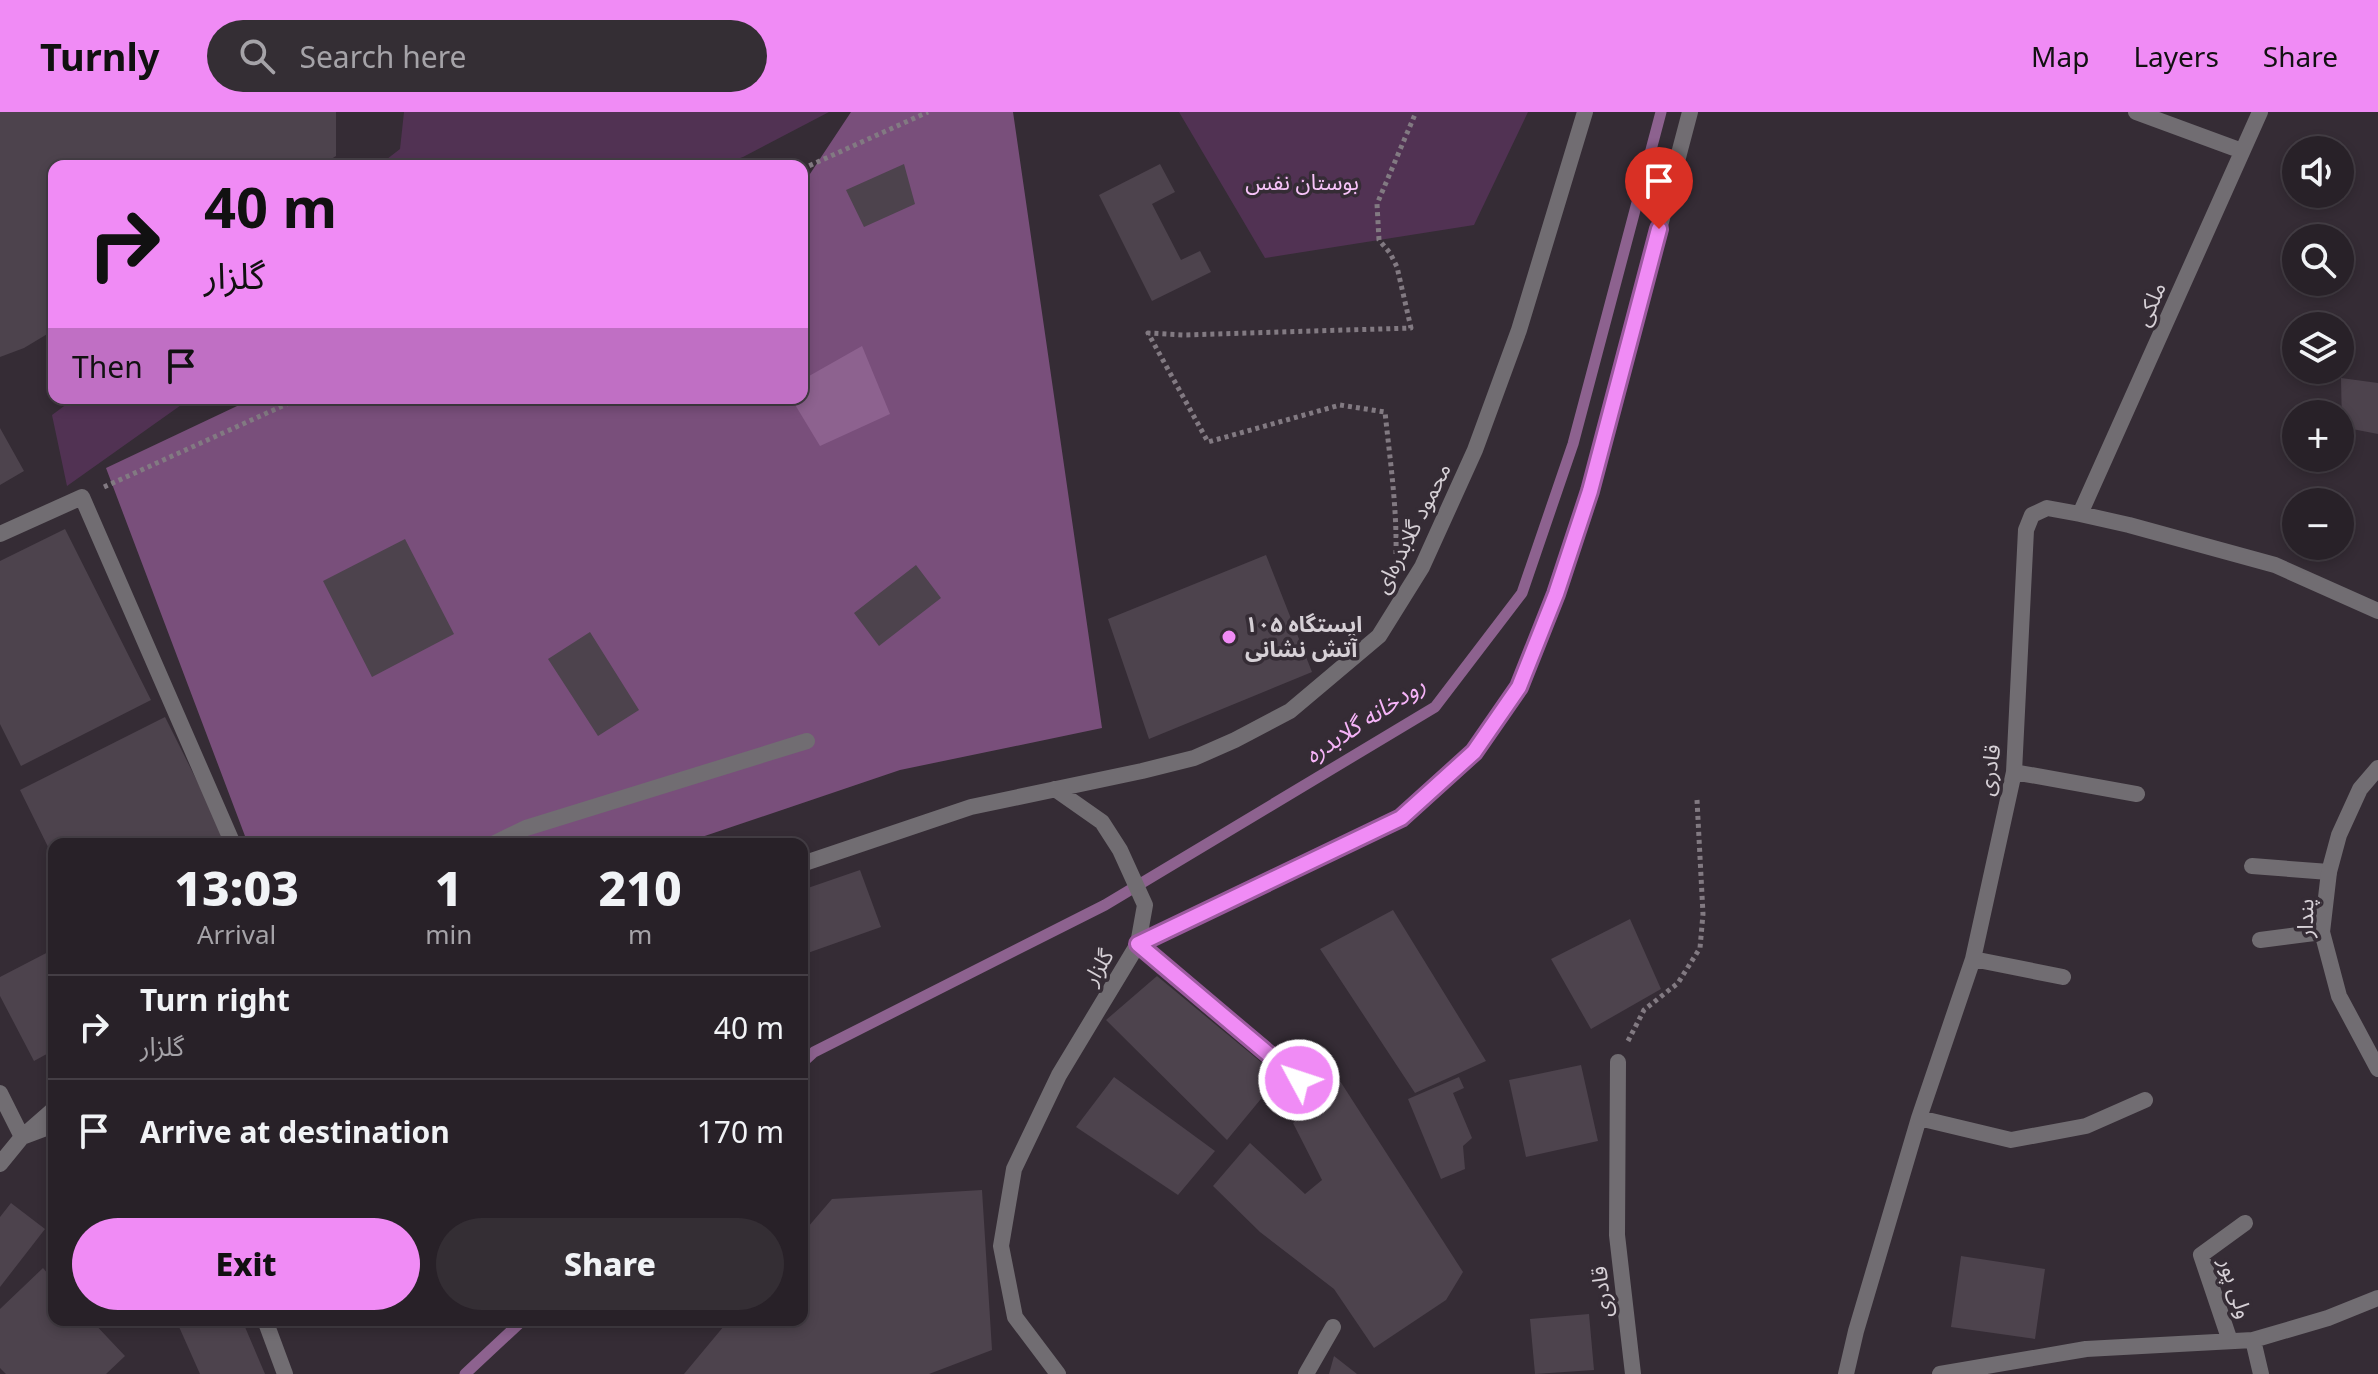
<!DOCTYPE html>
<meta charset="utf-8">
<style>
:root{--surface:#282128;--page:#342e34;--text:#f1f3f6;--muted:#a5a3a8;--line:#443e45;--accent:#f08bf5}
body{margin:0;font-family:"Noto Sans","Noto Sans Arabic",sans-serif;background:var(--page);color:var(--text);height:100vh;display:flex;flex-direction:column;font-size:30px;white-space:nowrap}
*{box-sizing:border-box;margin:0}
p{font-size:26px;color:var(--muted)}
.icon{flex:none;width:44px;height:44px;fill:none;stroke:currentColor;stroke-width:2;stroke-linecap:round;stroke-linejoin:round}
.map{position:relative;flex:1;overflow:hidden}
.side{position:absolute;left:48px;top:726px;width:760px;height:488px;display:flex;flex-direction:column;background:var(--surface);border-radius:16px;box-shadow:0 4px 12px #0003,0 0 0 2px var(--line)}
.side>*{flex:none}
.guide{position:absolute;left:48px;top:48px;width:760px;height:244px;border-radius:16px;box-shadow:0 4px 12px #0003,0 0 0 2px var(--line);background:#f08bf5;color:#111;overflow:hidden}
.fabs{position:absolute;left:2282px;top:24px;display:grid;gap:16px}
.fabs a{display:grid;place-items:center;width:72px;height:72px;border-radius:50%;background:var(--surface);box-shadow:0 4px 12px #0003,0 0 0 2px var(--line);font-size:40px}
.pin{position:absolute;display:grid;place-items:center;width:68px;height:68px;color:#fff;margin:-82px -34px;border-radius:50% 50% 50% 0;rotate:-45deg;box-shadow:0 0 8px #0007}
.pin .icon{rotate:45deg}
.me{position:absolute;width:88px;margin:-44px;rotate:310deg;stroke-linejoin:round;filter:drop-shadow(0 0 6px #0008)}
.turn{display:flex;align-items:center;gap:28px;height:168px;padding:0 24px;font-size:36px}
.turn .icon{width:104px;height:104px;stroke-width:2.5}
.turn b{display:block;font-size:56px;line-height:68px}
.then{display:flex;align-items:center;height:76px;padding:0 24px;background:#0003;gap:16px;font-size:30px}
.eta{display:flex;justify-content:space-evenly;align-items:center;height:136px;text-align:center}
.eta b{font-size:48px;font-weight:800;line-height:56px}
.action{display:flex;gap:16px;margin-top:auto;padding:16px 24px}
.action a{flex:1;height:92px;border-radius:48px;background:var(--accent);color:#111;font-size:32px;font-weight:800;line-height:92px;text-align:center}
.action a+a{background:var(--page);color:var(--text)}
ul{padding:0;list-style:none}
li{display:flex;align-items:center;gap:24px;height:104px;padding:0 24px;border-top:2px solid var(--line)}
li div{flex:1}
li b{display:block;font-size:30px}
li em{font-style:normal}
header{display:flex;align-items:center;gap:48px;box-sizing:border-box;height:112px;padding:0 40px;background:var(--accent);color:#111}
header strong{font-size:38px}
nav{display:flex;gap:44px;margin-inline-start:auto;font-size:28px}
.search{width:560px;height:72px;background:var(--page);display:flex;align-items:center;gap:20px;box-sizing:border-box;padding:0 28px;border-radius:44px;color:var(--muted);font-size:30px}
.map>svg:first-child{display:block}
.green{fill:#513253}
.forest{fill:#794f7b}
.water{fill:#8d628f}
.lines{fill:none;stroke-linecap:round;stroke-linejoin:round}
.stream{stroke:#8d628f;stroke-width:11}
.building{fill:#4d434d}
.path{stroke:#827a82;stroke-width:5;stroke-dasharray:4 4;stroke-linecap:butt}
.lane{stroke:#716d72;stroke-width:16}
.street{stroke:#716d72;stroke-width:16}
.route-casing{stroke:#9c5a9f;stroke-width:20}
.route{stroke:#f08bf5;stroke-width:14}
.poi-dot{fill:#f08bf5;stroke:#352c35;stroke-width:3}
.labels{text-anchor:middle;stroke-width:7;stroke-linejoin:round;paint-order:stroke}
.park-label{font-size:22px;fill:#f8c4fa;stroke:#352c35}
.street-label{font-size:22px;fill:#d6d0d6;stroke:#352c35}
.poi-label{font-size:22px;font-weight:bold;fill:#d6d0d6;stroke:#352c35;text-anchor:start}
.water-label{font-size:24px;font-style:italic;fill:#f5b3f7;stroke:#352c35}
</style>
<header>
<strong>Turnly</strong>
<div class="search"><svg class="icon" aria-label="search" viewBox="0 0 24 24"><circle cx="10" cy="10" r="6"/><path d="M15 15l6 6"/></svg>Search here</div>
<nav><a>Map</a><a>Layers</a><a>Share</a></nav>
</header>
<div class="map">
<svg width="2378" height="1262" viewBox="0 0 2378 1262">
<rect width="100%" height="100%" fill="#352c35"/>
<path class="green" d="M404,0h425l-86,45 -26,9h-339l22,-17z
M1179,0h349l-54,113 -209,33z
M75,286h116l-124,88 -15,-71z"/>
<path class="forest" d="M851,0h162l89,616 -202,42 -219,74h-433l-142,-376 148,-70h548v-212z"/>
<path class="water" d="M862,234l28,68 -70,32 -29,-48h11v-18z"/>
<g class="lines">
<path class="stream" d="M802,951l12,-11 291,-147 330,-198 87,-114 51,-149 88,-332
M465,1262l58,-54"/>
</g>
<path class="building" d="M0,0h336v44l-16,10h-266v164l-30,18 -24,9z
M904,52l11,40 -51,23 -18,-37z
M1160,52l15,28 -23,12 29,56 19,-9 11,21 -59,29 -53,-106z
M2341,266l37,5v51l-36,-7z
M0,316l24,43 -24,14z
M65,417l86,171 -130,66 -21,-42v-163z
M405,427l49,95 -82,43 -49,-96z
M1266,443l46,117 -163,67 -41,-120z
M916,453l25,33 -62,48 -25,-33z
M590,520l49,78 -41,26 -50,-77z
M165,605l61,122 -10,5h-162v15l-34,-69z
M860,758l21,57 -79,28v-65z
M1393,798l93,151 -71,32 -95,-144z
M1630,807l31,70 -70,40 -40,-70z
M54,837v101l-20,11 -34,-65v-19z
M1157,864l122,101 -52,63 -121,-120z
M1581,953l17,76 -72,16 -17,-77z
M1114,965l101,74 -37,44 -102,-68z
M1459,965l5,11 -11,5 19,45 -9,8 2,23 -24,10 -33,-80z
M1340,969l123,191 -17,28 -72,48 -40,-59 -74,-57 -47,-46 37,-43 55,51 17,-14 -29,-57z
M982,1078l10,160 -63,24h-245l45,-54h73v-86l30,-35z
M11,1091l34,26 -45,58v-70z
M1961,1144l84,13 -10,70 -84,-12z
M43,1156l11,13v39h37l34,36 -19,18h-100l-6,-6v-59z
M1589,1202l5,56 -59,4 -5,-55z
M176,1208h66l23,54h-65z
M1334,1244l23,18h-28z"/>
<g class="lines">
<path class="path" d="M802,57l126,-57
M104,375l196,-89
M1396,442c1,-47 -6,-94 -11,-142l-45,-7 -132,37 -60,-109 36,2 227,-7 -14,-61 -7,-14 -11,-13 -2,-36 39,-92
M1628,929l16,-31 34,-27 22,-35 3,-34 -6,-114"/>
<path class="lane" d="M2252,754l77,6
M2260,828l62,-8"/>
<path class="street" d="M2136,0l106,39
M2080,402l180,-402
M0,422l82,-37 151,347
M2378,656l-18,21 -21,46 -10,37 -7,60 17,64 39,73
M2014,660l123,22
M1055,677l47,33 18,28 25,55 -7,39
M493,732l33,-16 281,-87
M802,752l169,-57 171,-36 52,-13 41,-18 55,-29 89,-75 43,-69 53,-117 44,-120 66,-218
M1138,832l161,136
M1973,847l90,18
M1618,950l-1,173 16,139
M0,981l22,44 32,-28
M1919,1006l92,22 75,-14 59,-26
M0,1052l22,-27 32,-12
M265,1208l20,54
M2253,1228l8,34
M2230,1229l-29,-86 44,-32
M1058,1262l-43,-57 -14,-71 13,-77 45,-94 79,-131 263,-126 73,-66 45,-65 37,-93 34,-103 100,-379
M1306,1262l27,-47
M1846,1262l10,-43 63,-213 54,-159 41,-187 12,-242 6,-15 15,-7 33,6 49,11 146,40 103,46
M1940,1262l146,-25 167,-9 75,-22 50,-20"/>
</g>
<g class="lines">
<defs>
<path id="route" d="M1299,968l-161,-136 263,-126 73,-66 45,-65 37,-93 34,-103 69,-262"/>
</defs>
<use href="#route" class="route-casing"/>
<use href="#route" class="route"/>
</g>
<circle class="poi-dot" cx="1229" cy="525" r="8"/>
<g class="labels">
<g class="park-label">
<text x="1302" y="78">بوستان نفس</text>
</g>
<g class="street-label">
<text transform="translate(2150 192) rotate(-66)" y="8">ملکی</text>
<text transform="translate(1412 416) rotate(-63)" y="8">محمود گلابدره‌ای</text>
<text transform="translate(1989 658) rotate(-82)" y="8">قادری</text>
<text transform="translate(2305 806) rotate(-89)" y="8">پندار</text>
<text transform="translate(1098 855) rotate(-59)" y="8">گلزار</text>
<text transform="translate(2236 1176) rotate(72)" y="8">ولی پور</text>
<text transform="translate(1601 1180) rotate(-96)" y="8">قادری</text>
</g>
<g class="poi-label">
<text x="1245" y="520">ایستگاه ۱۰۵<tspan x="1245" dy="25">آتش نشانی</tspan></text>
</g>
<g class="water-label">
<text transform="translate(1365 608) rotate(-33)" y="8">رودخانه گلابدره</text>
</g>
</g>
</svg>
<div class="fabs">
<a><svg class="icon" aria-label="sound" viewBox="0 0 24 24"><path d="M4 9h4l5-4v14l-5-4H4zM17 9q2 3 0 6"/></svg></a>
<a><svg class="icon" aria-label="search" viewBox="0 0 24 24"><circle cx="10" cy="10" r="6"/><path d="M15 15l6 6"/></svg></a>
<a><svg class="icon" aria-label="layers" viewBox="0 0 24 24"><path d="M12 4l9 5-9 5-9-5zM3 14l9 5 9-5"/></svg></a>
<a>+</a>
<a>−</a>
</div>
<div class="pin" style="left:1659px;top:117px;background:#d93025"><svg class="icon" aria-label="arrive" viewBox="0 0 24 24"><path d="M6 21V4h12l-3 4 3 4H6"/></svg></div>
<svg class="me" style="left:1299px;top:968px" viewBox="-20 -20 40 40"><circle r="17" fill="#f08bf5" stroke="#fff" stroke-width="3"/><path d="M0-11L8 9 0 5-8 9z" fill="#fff"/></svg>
<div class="guide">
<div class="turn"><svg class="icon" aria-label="right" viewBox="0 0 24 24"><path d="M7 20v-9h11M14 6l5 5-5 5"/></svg><div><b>40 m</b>گلزار</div></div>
<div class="then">Then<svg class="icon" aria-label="arrive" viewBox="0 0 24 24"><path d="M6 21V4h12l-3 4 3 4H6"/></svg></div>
</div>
<section class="side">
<div class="eta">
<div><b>13:03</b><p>Arrival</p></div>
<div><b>1</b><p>min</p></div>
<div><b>210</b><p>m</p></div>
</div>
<ul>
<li><svg class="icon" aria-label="right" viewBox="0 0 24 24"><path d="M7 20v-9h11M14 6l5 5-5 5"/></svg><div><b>Turn right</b><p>گلزار</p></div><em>40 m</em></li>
<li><svg class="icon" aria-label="arrive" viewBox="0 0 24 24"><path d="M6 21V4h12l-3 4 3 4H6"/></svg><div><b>Arrive at destination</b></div><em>170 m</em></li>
</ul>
<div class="action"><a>Exit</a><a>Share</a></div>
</section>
</div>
